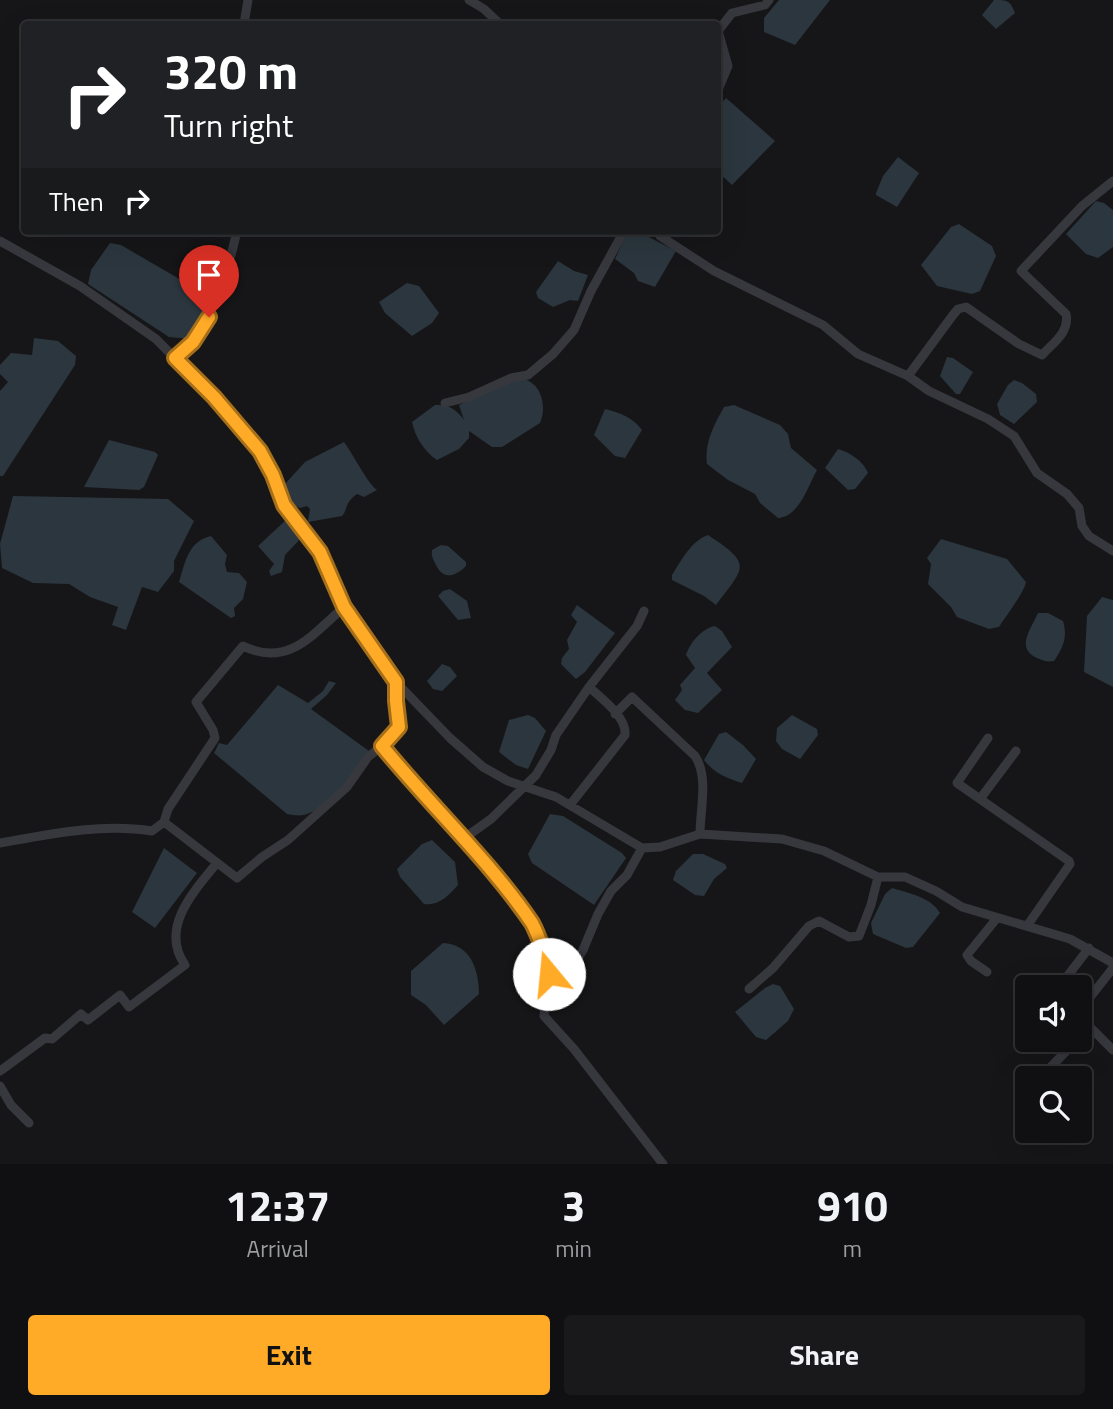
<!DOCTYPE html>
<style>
:root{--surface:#101012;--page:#19191b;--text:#f1f3f6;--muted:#9c9d9f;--line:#303032;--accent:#ffab27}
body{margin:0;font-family:"Titillium Web",sans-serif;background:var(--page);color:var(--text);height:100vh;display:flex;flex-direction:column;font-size:26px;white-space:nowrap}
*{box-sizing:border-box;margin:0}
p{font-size:23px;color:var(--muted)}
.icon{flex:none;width:38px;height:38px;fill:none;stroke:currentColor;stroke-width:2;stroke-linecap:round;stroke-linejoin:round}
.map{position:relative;height:1164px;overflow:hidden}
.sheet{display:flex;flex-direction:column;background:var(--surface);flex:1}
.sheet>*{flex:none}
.hud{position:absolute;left:21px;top:21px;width:700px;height:214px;border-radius:7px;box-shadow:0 7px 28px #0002,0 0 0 2px var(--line);background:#202124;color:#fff;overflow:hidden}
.buttons{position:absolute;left:1015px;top:975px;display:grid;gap:14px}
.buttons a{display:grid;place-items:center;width:77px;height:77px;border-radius:7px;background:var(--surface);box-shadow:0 7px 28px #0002,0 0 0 2px var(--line);font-size:35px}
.pin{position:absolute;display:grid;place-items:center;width:60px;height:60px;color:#fff;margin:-72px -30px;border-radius:50% 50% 50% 0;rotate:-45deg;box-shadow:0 0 7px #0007}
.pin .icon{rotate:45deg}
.me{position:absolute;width:77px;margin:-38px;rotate:343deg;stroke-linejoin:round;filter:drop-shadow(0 0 5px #0008)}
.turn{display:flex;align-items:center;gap:24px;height:147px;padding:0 28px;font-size:32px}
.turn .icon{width:91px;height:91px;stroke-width:2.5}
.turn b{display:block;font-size:49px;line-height:60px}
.then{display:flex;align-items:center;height:66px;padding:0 28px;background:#0003;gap:14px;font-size:26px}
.eta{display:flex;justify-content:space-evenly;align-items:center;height:119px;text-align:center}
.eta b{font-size:42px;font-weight:700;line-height:49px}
.cta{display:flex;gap:14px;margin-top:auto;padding:14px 28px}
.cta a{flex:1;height:80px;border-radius:7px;background:var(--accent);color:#111;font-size:28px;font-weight:700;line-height:80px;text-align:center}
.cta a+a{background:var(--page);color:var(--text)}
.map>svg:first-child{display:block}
.water{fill:#2b363e}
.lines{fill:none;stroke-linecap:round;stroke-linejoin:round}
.minor{stroke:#37383e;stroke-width:9}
.route-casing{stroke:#a66f19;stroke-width:18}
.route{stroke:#ffab27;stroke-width:12}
</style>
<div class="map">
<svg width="1113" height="1164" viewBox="0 0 1113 1164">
<rect width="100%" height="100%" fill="#161618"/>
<path class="water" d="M779,0h51l-35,45 -31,-13v-14z
M994,0c13,0 16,0 21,13l-19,16 -14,-14z
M726,98l49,43 -43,44 -14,-13v-65z
M898,157l21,16 -22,34 -21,-12v-2l7,-17z
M1096,201l8,2 9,7v37l-15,11 -12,-4 -20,-20z
M959,224l33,22 4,10 -16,35 -8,3 -35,-8 -16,-21 30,-38z
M632,231h5l39,20 -21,36 -17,-6 -4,-8 -19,-14 11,-24z
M110,243l11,2 91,53 -21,41 -22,-2 -81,-53 3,-14z
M558,261l16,10 14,4 -10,26 -8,-1 -17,7 -15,-9 -2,-6z
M407,283l12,3 20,27 -7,10 -20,13 -27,-23 -6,-11z
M34,338l24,3 18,15 -1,9 -72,111h-3v-85l8,-9 -8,-8v-9l11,-12 21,2z
M947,357l6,1 20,14 -13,22h-4l-16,-18z
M524,379c18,5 23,28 16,44l-38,24h-10l-23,-16v7l-10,11 -22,11c-13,-9 -22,-23 -25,-38l23,-17c14,-1 22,5 29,15l-5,-15 43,-20z
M1014,380l8,3 14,11 1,8 -23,22 -14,-9 -3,-11 11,-19z
M734,405l46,20 8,9 3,14 26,22c-9,16 -18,47 -39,48l-18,-15 -5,-9 -27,-14 -21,-16c-3,-21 7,-39 17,-57z
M605,409c16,4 27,8 37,21l-17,28 -10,-2 -21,-21z
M109,440l46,12 3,3 -14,32 -5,3 -55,-3z
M344,442c9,12 24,42 33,48l-13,7 -7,-3c-13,9 -9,16 -15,22l-34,6 2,-13 -3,-3 -7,2 -13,-6 -2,-18 20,-22z
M838,449c12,3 26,13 30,24l-13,16 -7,1 -23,-22z
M13,496l155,3 26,22 -20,40v10l-16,21 -16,-5 -16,43 -14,-5 6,-18 -28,-10 -21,-13 -36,-1 -31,-15 -2,-24z
M287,519l17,16 -19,20 -3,17 -11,4 -2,-5 5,-7 -16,-18z
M708,535c44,29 38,31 8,70l-12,-9 -32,-16v-5c9,-14 19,-34 36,-40z
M211,536l16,19 -2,9 2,8 12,1 8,9 -4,17 -9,9 1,8 -4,2 -52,-36c6,-19 9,-41 32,-46z
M941,539l66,20 19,23c-2,11 -20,34 -27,45l-10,2 -32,-12 -6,-10 -23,-23 3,-20 -4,-6z
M441,545l7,1 18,16v4c-9,9 -21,15 -29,1 -3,-7 -6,-9 -5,-17z
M450,589l17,12 4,17 -13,2 -20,-24 5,-5z
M1102,597l11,3v87l-29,-15 3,-56z
M577,605l38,28 -30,39 -9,7 -15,-15 1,-6 7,-9 -2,-9 10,-18 -6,-7z
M1038,613h10l15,8c5,16 0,27 -9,40 -7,1 -10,0 -17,-3 -22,-10 -6,-29 1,-45z
M715,626l7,5 10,16 -25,26 15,17 -24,23 -13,-3 -10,-10 7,-10 -2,-5 15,-17 -9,-13c4,-12 16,-27 29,-29z
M442,664l8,3 7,9 -15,15 -9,-2 -6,-8z
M329,681l7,2 -9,12 -16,14 58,42c-16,22 -37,56 -65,64 -5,1 -12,0 -17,-1l-73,-61 5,-10 8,2 51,-60 30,18 15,-12z
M528,715l7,3 11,13 -18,38 -12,-4 -17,-13 10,-32z
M792,715l25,14 1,6 -18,24 -18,-10 -6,-8 1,-13z
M726,732l17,13 13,14 -14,24c-16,-5 -28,-10 -38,-23l15,-26z
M550,814l13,2 59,37 4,5 -32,47 -62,-42 -4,-9z
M432,840l23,22 3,23c-10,11 -19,21 -34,19l-24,-27 -3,-8 25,-25z
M164,848l33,25 -42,55 -23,-16z
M693,854h10l22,10 2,4 -13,11 -10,17 -9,-1 -22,-15 3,-9z
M892,888c16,5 39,9 48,25l-27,34 -7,1 -33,-14 -2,-11 14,-29z
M443,943c27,1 36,26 36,51l-35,31 -18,-20 -15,-10v-24z
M773,984l7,2 14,23 -6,12 -22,19 -10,-3 -21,-25 30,-24z"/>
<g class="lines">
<path class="minor" d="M469,0l15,9 16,15
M244,24l4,-24
M718,90l10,-24 -10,-35 14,-18 33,-8 4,-5
M1113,181l-31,25 -61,65 45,43c4,18 -13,29 -24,41l-23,-11 -53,-37 -8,2 -5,6 -45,61 21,15 59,28 26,17 23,37 30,21 12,14 3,18 7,10 24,15
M660,236l54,35 109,54 35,29 50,22
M0,241l80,45 76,53 57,58 47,54 13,24 11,30 36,47 24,55 52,75 54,56 33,29 25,14 48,16 86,51 18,-1 40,-13 82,5 42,12 54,26h27l31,14 26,16 108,32 43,24
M175,358c37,-34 51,-79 62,-127
M445,403l24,-6 42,-19 17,-3 25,-21 21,-24 17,-39 33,-60
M615,714l17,-17 63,59c14,21 5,54 5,78
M988,738l-31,45 112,78 1,3 -43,62
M382,746l17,-19 -3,-26v-19
M980,799l36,-48
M570,805l55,-70c2,-18 -23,-36 -36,-48
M164,822l4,-13 47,-71 -2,-8 -17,-28 47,-56c45,22 69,-11 101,-39
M464,841l6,-7 21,-15 45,-44 15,-25 5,-15 33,-48 48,-61 7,-15
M0,843c50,-9 101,-20 152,-12l12,-9 73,56 25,-21 26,-17 59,-53 21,-30 14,-11 119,138 33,42 15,40 -5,50 30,33 89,115
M987,972l-16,-11 -4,-6 30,-37
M549,974l8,-4 8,5h3l15,-25 15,-36 13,-23 16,-16 15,-27
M1059,987l30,-39
M749,989l24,-21 36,-42 10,-5 30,16 10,-1 12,-31 7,-28
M1080,1010l33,-42
M1080,1017l33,33
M0,1071l45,-33 7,1 29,-25 7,6 32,-25 9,12 56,-42c-26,-37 9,-74 32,-102
M1040,1078l37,-38
M0,1086l11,19 18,18
M1021,1098l6,-6"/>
</g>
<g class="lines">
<defs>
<path id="route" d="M209,317l-16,25 -18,16 39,39 46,54 13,24 11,30 36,47 24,55 52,75v19l3,26 -17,19c48,59 107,114 150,177 5,9 17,41 17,51"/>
</defs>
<use href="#route" class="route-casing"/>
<use href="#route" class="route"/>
</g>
</svg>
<div class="buttons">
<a><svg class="icon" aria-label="sound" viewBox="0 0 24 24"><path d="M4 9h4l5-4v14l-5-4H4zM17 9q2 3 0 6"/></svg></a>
<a><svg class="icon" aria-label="search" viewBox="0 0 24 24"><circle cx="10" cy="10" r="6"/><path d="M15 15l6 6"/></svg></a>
</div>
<div class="pin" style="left:209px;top:317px;background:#d93025"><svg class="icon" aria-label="arrive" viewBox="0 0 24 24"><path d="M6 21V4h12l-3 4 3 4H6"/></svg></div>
<svg class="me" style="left:549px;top:974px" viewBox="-20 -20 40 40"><circle r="19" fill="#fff"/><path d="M0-13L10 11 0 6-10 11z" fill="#ffab27"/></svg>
<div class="hud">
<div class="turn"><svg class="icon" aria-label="right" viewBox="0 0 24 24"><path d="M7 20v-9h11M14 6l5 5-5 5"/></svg><div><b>320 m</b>Turn right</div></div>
<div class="then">Then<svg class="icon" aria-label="right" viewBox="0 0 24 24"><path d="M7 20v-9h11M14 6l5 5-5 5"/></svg></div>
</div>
</div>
<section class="sheet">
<div class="eta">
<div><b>12:37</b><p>Arrival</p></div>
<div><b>3</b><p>min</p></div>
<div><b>910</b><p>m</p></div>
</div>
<div class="cta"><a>Exit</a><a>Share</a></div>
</section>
